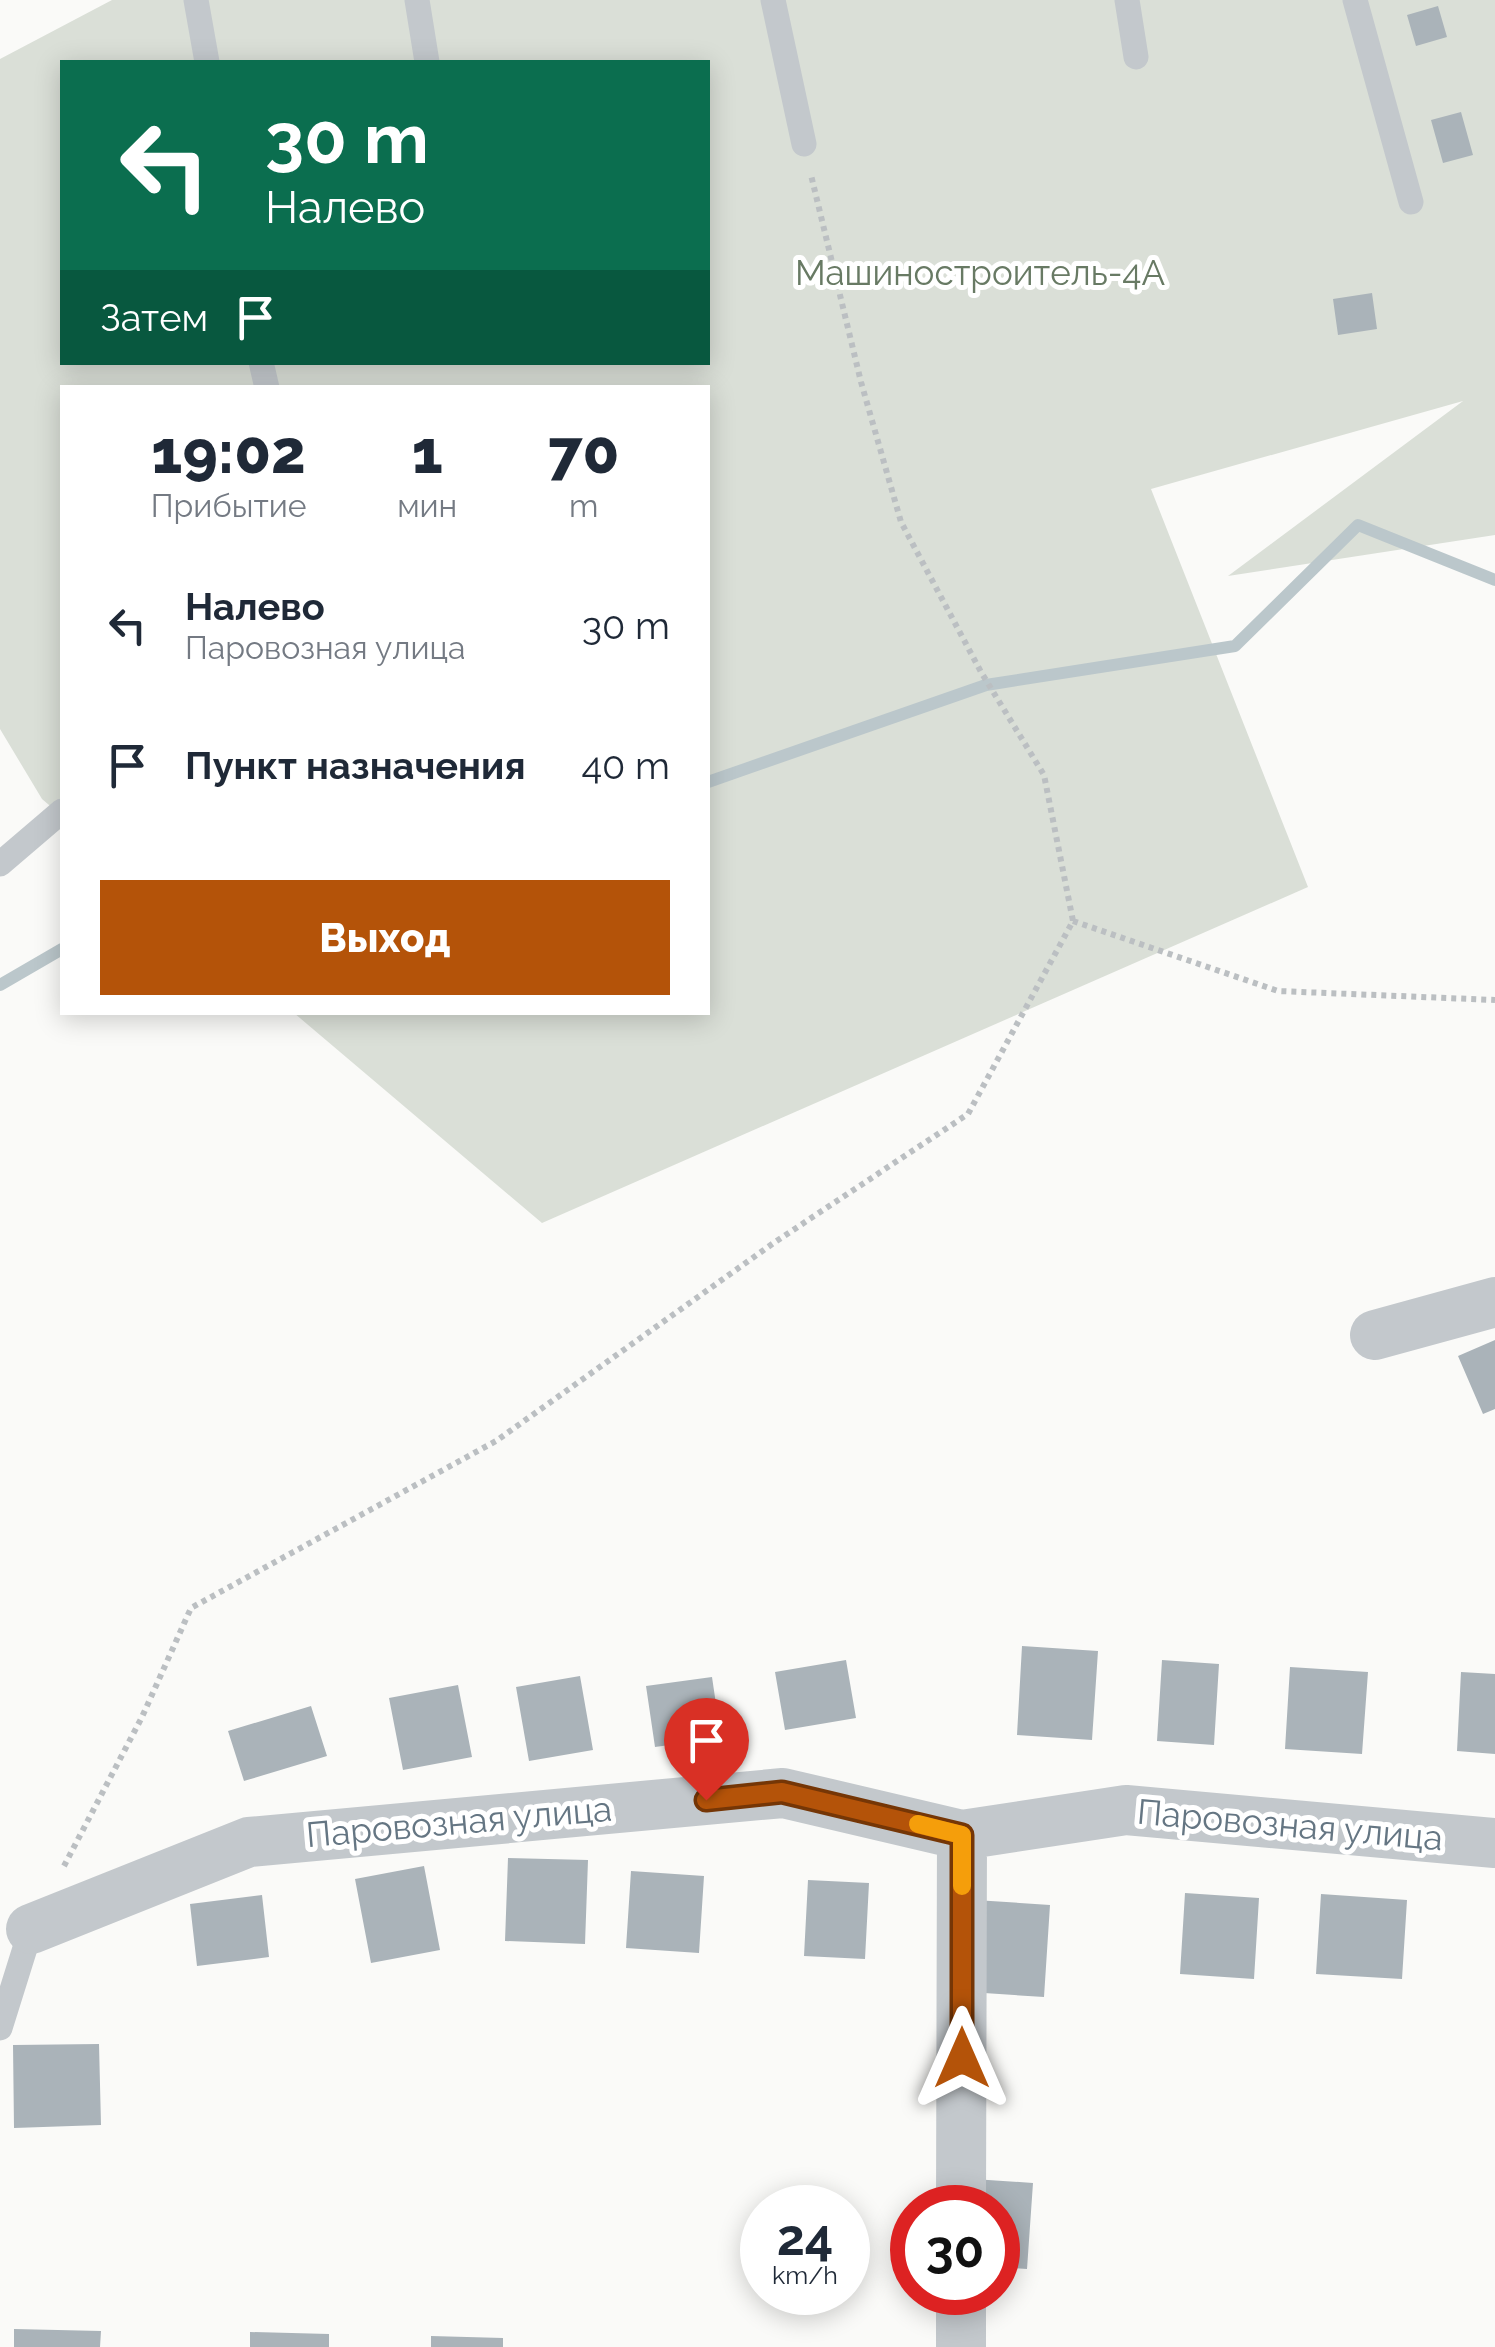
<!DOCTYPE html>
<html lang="ru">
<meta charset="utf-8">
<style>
:root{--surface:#fff;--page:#f6f6f7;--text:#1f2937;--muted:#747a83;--accent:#b45309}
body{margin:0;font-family:Raleway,sans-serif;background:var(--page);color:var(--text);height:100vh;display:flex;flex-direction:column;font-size:38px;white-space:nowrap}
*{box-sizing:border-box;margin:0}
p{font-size:32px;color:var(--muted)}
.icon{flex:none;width:55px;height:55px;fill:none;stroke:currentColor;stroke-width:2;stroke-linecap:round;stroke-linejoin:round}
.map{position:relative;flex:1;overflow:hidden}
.side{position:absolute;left:60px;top:385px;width:650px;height:630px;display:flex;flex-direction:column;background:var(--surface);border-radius:0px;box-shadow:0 5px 25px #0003}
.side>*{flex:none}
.guide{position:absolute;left:60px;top:60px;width:650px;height:305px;border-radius:0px;box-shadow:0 5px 25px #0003;background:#0b6e4f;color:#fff;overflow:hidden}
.speed{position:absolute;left:740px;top:2185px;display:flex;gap:20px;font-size:50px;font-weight:700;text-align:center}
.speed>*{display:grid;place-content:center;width:130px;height:130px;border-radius:50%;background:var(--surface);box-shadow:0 5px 25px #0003;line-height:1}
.speed small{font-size:25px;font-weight:400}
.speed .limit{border:15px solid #d22;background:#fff;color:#111}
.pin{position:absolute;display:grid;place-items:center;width:85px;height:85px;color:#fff;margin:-102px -42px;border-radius:50% 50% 50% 0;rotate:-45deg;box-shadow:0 0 10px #0007}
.pin .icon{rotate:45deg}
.me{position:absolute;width:110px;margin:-55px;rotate:0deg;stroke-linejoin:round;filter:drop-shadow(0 0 8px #0008)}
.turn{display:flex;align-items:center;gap:35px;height:210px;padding:0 40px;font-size:45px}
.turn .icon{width:130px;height:130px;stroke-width:2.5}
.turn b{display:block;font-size:70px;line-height:85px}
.then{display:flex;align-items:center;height:95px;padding:0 40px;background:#0003;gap:20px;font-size:38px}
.eta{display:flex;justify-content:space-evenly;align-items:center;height:170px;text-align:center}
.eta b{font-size:60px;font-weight:800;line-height:70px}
.button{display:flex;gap:20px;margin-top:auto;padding:20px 40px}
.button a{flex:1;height:115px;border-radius:0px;background:var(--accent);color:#fff;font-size:40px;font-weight:800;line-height:115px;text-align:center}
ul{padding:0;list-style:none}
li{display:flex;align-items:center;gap:30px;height:140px;padding:0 40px}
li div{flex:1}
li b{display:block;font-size:38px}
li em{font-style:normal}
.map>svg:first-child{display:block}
.green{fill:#dadfd7;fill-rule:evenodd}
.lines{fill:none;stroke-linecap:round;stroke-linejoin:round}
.stream{stroke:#bbc7cb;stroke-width:12}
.building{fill:#aab3b9}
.path{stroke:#bbbfc2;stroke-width:6;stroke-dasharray:5 5;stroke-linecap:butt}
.lane{stroke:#c3c8cc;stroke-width:25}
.street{stroke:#c3c8cc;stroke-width:50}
.route-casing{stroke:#753606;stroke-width:25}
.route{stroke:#b45309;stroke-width:18}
.slow{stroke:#f59e0b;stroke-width:18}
.labels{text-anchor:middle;stroke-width:10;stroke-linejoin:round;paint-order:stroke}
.park-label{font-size:35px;fill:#687a64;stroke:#fff}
.street-label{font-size:35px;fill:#657683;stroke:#fff}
</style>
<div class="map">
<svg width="1495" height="2347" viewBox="0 0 1495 2347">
<rect width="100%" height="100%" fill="#fafaf8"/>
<path class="green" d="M112,0h1383v535l-267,41 235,-175 -312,88 157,398 -766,336 -248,-210 414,-1v-624h-646v428l-20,-17 -42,-70v-670zM62,62h646v300h-646z"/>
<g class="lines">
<path class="stream" d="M708,782l278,-97 249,-39 123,-121 137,55
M0,985l62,-36"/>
</g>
<path class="building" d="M1438,6l9,31 -31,9 -9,-31z
M1461,112l12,43 -30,8 -12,-43z
M1372,293l5,36 -39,6 -5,-36z
M1495,1340v69l-12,5 -25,-58z
M1022,1646l76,5 -6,89 -75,-5z
M846,1660l10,58 -71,12 -10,-58z
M1162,1660l57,4 -5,81 -57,-4z
M1290,1667l78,5 -6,82 -77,-5z
M1461,1672l34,2v80l-38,-3z
M580,1676l13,74 -64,11 -13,-74z
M712,1677l9,61 -66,9 -9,-61z
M458,1685l14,72 -69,13 -14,-72z
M311,1706l16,50 -83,25 -16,-50z
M508,1858l80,2 -3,84 -80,-3z
M424,1866l16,84 -69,13 -16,-84z
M631,1871l73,5 -5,77 -73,-5z
M808,1880l61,3 -4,76 -61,-3z
M1185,1893l74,5 -5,81 -74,-5z
M1321,1894l86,6 -5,79 -86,-5z
M262,1895l7,62 -72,9 -7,-62z
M975,1900l75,5 -6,92 -75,-5z
M99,2044l2,81 -87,3 -1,-83z
M973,2179l60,4 -6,86 -29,-2v-59h-26z
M14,2329l87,2 -1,16h-86z
M250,2332l79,2v13h-79z
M431,2336l72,2v9h-72z"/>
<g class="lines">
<path class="path" d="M1073,921l205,70 217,9
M64,1866l78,-149 49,-109 305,-167 279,-199 193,-128 105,-193 -29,-146 -63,-103 -80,-150 -40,-140 -50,-207"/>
<path class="lane" d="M196,0l11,62
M417,0l10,62
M773,0l31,144
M1127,0l9,57
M1355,0l56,202
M261,362l6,26
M0,864l62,-53
M0,2028l31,-99"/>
<path class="street" d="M1375,1335l120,-33
M31,1929l218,-87 534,-49 179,42 164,-25 369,33
M961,2208l1,-373
M961,2347v-55"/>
</g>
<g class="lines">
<defs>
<path id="route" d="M706,1800l76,-8 180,43v223"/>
</defs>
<use href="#route" class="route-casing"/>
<use href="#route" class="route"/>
<path class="slow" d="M918,1824l44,11v51"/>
</g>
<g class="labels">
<g class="park-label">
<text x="980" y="285">Машиностроитель-4А</text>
</g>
<g class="street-label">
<text transform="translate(459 1822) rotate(-5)" y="12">Паровозная улица</text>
<text transform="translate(1290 1825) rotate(5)" y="12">Паровозная улица</text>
</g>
</g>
</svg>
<div class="speed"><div>24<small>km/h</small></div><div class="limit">30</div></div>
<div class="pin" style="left:706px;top:1800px;background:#d93025"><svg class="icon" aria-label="arrive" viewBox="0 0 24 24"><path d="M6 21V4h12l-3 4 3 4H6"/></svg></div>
<svg class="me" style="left:962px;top:2058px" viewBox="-20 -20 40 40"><path d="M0-17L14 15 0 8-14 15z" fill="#b45309" stroke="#fff" stroke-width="4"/></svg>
<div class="guide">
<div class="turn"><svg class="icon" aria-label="left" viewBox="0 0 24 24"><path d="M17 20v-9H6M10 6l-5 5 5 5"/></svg><div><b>30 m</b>Налево</div></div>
<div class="then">Затем<svg class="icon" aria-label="arrive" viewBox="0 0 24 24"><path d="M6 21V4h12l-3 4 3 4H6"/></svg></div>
</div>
<section class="side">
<div class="eta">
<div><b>19:02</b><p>Прибытие</p></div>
<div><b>1</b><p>мин</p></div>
<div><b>70</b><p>m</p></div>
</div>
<ul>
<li><svg class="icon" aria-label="left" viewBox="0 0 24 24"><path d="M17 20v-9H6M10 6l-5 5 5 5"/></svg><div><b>Налево</b><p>Паровозная улица</p></div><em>30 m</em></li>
<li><svg class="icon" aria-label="arrive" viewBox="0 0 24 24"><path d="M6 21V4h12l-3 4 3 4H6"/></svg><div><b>Пункт назначения</b></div><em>40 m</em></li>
</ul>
<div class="button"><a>Выход</a></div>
</section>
</div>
